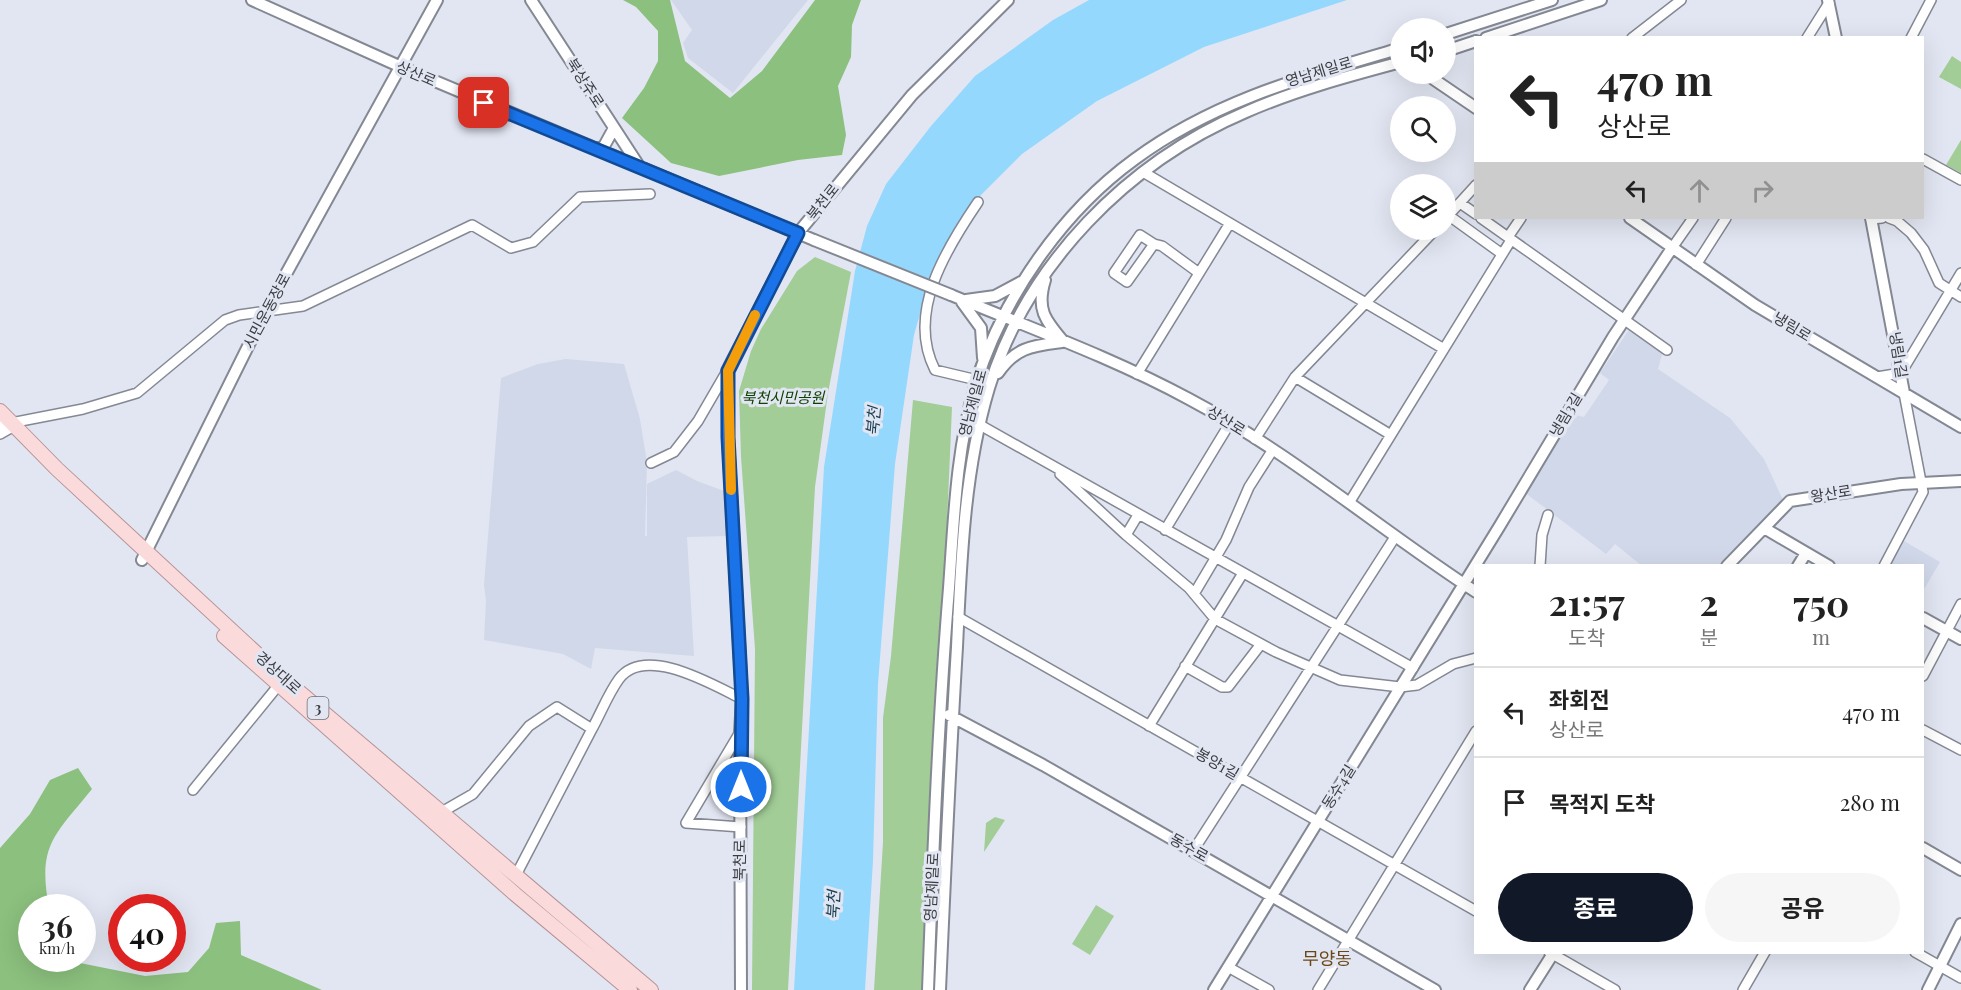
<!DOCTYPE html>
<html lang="ko">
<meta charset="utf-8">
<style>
:root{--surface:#fff;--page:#f6f6f6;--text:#222;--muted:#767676;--line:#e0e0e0;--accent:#111827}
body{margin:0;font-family:"Playfair Display","Noto Sans KR",serif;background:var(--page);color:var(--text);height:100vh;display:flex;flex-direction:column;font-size:22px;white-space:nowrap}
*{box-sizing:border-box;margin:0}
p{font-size:20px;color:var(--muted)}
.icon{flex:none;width:33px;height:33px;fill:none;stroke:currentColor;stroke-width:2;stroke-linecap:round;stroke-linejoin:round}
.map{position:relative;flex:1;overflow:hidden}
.side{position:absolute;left:1474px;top:564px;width:450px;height:390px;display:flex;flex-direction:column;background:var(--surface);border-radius:0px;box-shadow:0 6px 24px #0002}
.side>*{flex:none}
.guide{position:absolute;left:1474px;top:36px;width:450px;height:183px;border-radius:0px;box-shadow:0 6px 24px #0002;background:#fff;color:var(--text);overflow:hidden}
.buttons{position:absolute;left:1390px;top:18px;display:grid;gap:12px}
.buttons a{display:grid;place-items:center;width:66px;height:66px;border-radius:50%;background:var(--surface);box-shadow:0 6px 24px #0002;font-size:30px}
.speed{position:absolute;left:18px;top:894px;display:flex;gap:12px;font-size:30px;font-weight:700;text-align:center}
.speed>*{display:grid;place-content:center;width:78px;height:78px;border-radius:50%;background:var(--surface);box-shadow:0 6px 24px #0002;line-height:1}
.speed small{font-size:15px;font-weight:400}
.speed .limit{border:9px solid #d22;background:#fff;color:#111}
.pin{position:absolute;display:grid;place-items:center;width:51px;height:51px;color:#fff;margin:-26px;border-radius:12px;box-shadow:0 3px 9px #0006}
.me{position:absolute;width:66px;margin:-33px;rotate:0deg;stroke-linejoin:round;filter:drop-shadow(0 0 4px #0008)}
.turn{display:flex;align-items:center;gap:21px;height:126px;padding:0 24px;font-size:27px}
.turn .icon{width:78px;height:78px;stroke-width:2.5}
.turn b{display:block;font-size:42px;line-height:51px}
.lanes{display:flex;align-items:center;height:57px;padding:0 24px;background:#0003;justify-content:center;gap:30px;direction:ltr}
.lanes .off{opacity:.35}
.eta{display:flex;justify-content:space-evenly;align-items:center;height:102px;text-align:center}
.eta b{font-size:36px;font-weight:700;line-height:42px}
.action{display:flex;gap:12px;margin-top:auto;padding:12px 24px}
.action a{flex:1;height:69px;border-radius:36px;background:var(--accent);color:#fff;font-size:24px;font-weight:700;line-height:69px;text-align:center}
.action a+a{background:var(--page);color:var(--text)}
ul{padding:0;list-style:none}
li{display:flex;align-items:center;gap:18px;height:90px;padding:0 24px;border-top:2px solid var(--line)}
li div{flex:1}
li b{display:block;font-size:22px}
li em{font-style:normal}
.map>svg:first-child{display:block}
.built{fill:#d1d8e9}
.green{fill:#a2cd97}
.forest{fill:#8bc07e}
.water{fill:#95d8fd}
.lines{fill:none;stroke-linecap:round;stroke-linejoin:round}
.minor-casing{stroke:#848893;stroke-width:12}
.tertiary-casing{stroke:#848893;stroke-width:14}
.primary-casing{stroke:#b59396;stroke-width:16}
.minor{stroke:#fff;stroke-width:9}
.tertiary{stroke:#fff;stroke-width:10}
.primary{stroke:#fadadb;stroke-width:14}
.tertiary-bridge-casing{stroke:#848893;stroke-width:14;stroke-linecap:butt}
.tertiary-bridge{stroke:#fff;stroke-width:10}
.route-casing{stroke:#114b97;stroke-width:15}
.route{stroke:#1a73e8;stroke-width:10}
.slow{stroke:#f59e0b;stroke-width:10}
.labels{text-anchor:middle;stroke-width:6;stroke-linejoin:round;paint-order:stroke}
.shield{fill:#e2e6f2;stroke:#6d7076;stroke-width:1.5}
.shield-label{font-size:14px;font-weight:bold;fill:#3b3d41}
.street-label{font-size:15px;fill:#3b3d41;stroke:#e2e6f2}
.park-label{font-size:15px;font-style:italic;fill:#0e4200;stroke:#e2e6f2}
.water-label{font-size:16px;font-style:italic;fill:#1b4154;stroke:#e2e6f2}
.quarter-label{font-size:18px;fill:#6b4616;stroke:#e2e6f2}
</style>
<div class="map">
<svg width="1961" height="990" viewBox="0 0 1961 990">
<rect width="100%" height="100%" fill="#e2e6f2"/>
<path class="built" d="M671,0h137l-75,93 -45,-35 -5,-15 9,-13z
M1630,328l33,23 -5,18 72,49 34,41 19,41 -63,65 -78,1 -27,-22 -9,10 -82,-62 52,-77 8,2 25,-37 -9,-7z
M566,359l58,5 16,55 7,44 -2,73h2v-52l29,-14 21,11 27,10 3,45 -40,1 7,119 -99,-8 -4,21 -28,-15 -79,-14 2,-39 -2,-16 17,-207 37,-14z
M1904,541l36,21 -17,29v-25h-34z"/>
<path class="green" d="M1952,56l9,6v27l-22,-12z
M1961,140v33l-15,-8z
M815,257l36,15 -23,121 -13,94 -27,503h-36l3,-341 -14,-192 -2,-66 12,-40 10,-22 36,-58z
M913,400l39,7 -25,583h-53l9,-148v-124l8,-62z
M995,817l10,3 -21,32 2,-29z
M1096,905l18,11 -24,39 -18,-11z"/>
<path class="forest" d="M623,0h47l15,61 45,37 32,-27 53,-71h46l-9,25 -1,32 -13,29 8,49 -4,20 -44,5 -79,16 -48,-13 -49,-45 22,-30 14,-27v-30l-22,-24z
M78,768l14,21c-37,46 -55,56 -43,118l-17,1v50l28,1 85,17 43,-4 21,-24 7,-25 24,-2 1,34 81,35h-322v-142l30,-34 20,-34z"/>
<path class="water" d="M1089,0h258l-143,47 -107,54 -75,53 -44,44 -24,31 -21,39 -19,67 -19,129 -17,220 -5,177 -8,129h-71l30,-523 31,-196 12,-45 19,-42 45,-58 44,-50 78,-56z"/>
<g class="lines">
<defs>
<path id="minor" d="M1632,38l49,-38
M1807,38l22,-35
M1911,38l20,-38
M1923,159l38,21
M1143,172l301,177
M1460,203l16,11
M1448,215l54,39
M1446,218l30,-33
M1481,218l186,132
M1889,218l8,3 14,12 13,17 15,33 22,14
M1871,219l11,-1
M1508,237l13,-19
M1154,244l-14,-9 -26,38 13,9 27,-38 8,2 37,27
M1672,248l21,-30
M1696,265l30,-47
M1137,374l93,-151
M1295,377l96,58
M1877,377l24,-4 60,-100
M977,380l-42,-10c-29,-57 11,-121 43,-168
M0,425l83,-16 54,-16 88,-73 14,-5 64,-9 169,-81 39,23 22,-6 47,-45 70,-3
M980,425l433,243
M0,434l14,-8
M1255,439l40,-62 140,-147
M651,463l23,-11 24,-31 29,-50
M1060,474l66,61
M1349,503l162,-263
M1138,515l-12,20 63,53 26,31 61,33 64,28 60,7 17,-2 36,-21 23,-6
M1165,530l65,-107
M1540,566l2,-31 6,-20
M1884,566l39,-74 -19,-99
M1194,594l32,-54 23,-53 23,-36
M958,617l518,294
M1185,666l37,21h6l33,-43
M1923,676l38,-72
M1149,726l94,-153
M1923,730l38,20
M740,732l-54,91 55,4
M193,790l89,-109
M440,813l33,-19 56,-68 28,-19 35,22c9,-16 16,-35 27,-50 26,-35 94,6 123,20
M1193,851l202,-314
M515,877l77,-148
M1549,952l66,38
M1915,952l46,26
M1228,967l41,23
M1318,990l158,-259
M1743,990l22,-38"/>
<path id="tertiary" d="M252,0l147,66 415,174
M531,0l108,166
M1828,0l8,38
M1446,34l106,-34
M1486,38l115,-38
M1446,51l30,-10
M1426,74l50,34
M594,148h9l11,-20
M1630,218l125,87 206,122
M1871,218l33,175
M1045,280c-9,29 0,40 18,61
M951,295c79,33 162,63 238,104 102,54 190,130 287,193
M966,300l29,-4 26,-14
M962,302l19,26 2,30
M998,373c18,-26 34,-27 64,-31
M1764,528l65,38
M142,560l123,-248 172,-312
M1727,566l63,-65 111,-17 60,-3
M1798,566l8,-13
M1923,618l38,21
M949,715l94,50 392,225
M1923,848l38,22
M741,990l-1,-258 2,-33 -14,-262 -1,-66 71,-138 114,-138 96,-95
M928,990c5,-134 10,-268 21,-402 5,-69 7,-139 27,-205 27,-86 86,-171 159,-224 80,-59 172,-83 266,-111
M940,990c5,-114 10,-228 17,-343 4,-85 7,-176 32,-259 38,-124 139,-226 257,-276 50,-22 103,-36 155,-50
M1214,990l285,-463 114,-190 59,-89
M1530,990l24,-38
M1928,990l33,-66"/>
<path id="primary" d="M0,411l57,58 227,210 367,311
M224,636l291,258 115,96"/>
</defs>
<use href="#minor" class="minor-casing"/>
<use href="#tertiary" class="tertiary-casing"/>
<use href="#primary" class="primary-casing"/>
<use href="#minor" class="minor"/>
<use href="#tertiary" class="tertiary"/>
<use href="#primary" class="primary"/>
<defs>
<path id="tertiary-bridge" d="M814,240l137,55"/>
</defs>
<use href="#tertiary-bridge" class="tertiary-bridge-casing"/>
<use href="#tertiary-bridge" class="tertiary-bridge"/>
</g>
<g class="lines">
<defs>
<path id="route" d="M484,103l314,130 -70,138v66l14,262 -1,88"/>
</defs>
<use href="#route" class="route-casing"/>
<use href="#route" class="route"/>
<path class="slow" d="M731,490l-3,-119 27,-56"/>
</g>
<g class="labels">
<rect class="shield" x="307.5" y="697" width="21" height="22" rx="4.5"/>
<g class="shield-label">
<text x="318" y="713">3</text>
</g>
<g class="street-label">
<text transform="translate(1319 72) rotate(-17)" y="5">영남제일로</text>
<text transform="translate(416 74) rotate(23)" y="5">상산로</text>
<text transform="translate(585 83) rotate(57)" y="5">북상주로</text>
<text transform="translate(823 202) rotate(-52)" y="5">북천로</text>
<text transform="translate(267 311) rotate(-62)" y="5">시민운동장로</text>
<text transform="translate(1792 327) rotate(31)" y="5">냉림로</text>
<text transform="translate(1898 355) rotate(81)" y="5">냉림1길</text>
<text transform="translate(973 403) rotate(-75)" y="5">영남제일로</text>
<text transform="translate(1566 415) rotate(-59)" y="5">냉림3길</text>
<text transform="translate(1226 421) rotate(32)" y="5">상산로</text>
<text transform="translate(1831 494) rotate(-9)" y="5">왕산로</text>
<text transform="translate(278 673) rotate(42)" y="5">경상대로</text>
<text transform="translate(1217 764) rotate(30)" y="5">봉양1길</text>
<text transform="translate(1339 787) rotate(-58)" y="5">동수4길</text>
<text transform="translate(1189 848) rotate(29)" y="5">동수로</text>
<text transform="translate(740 860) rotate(-89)" y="5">북천로</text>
<text transform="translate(932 887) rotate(-87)" y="5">영남제일로</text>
</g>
<g class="park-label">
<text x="783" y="403">북천시민공원</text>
</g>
<g class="water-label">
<text transform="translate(873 421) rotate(-85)" y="6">북천</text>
<text transform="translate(833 905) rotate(-87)" y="6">북천</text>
</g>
<g class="quarter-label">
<text x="1327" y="965">무양동</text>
</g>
</g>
</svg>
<div class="buttons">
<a><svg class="icon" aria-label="sound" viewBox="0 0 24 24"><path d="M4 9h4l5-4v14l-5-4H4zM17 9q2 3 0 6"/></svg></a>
<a><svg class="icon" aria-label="search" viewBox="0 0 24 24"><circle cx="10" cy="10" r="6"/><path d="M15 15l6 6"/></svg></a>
<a><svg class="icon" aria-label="layers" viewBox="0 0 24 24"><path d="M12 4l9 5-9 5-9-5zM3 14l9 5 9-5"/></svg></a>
</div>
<div class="speed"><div>36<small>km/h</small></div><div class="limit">40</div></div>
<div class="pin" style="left:484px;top:103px;background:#d93025"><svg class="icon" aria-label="arrive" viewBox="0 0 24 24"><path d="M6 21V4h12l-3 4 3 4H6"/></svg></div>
<svg class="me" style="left:741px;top:787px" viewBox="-20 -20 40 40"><circle r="17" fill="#1a73e8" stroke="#fff" stroke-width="3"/><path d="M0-11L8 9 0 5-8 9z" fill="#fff"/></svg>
<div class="guide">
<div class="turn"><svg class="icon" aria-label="left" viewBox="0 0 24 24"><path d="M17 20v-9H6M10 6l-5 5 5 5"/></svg><div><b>470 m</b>상산로</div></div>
<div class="lanes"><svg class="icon" aria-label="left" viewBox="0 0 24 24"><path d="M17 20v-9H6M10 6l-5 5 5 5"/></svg><svg class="icon off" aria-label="ahead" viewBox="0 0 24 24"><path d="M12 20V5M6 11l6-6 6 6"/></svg><svg class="icon off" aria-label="right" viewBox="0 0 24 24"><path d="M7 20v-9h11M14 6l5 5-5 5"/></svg></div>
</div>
<section class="side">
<div class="eta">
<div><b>21:57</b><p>도착</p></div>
<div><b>2</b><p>분</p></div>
<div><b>750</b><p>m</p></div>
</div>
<ul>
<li><svg class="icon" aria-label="left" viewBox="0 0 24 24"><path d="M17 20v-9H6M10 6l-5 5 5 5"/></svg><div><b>좌회전</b><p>상산로</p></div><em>470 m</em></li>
<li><svg class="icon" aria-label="arrive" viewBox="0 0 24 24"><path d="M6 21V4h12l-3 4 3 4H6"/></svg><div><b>목적지 도착</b></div><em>280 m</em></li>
</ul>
<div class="action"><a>종료</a><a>공유</a></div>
</section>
</div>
